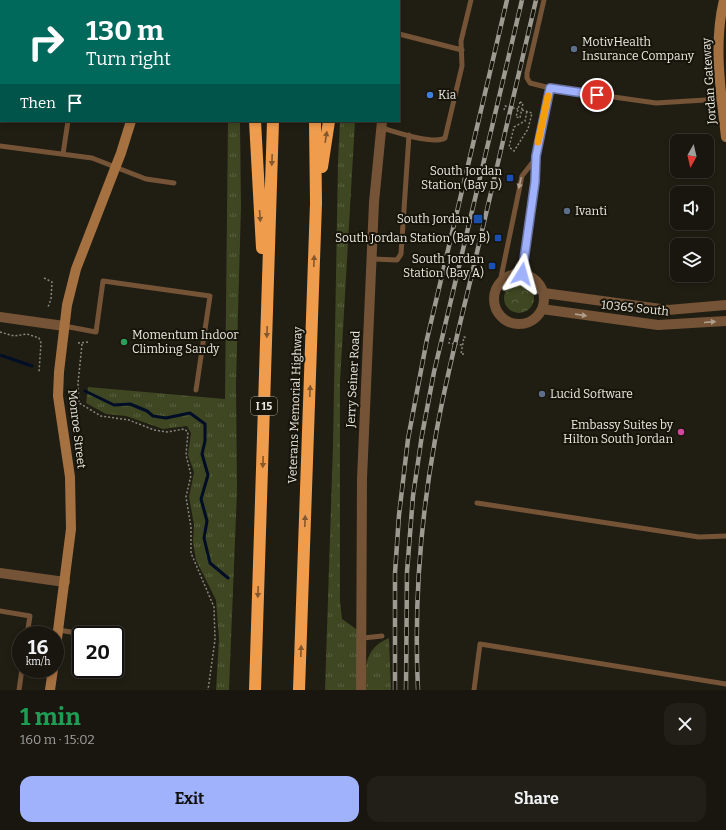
<!DOCTYPE html>
<meta charset="utf-8">
<style>
:root{--surface:#18160e;--page:#211f17;--text:#f1f3f6;--muted:#9f9f9e;--line:#36352e;--accent:#a1b2fd}
body{margin:0;font-family:Bitter,serif;background:var(--page);color:var(--text);height:100vh;display:flex;flex-direction:column;font-size:15px;white-space:nowrap}
*{box-sizing:border-box;margin:0}
p{font-size:13px;color:var(--muted)}
.icon{flex:none;width:22px;height:22px;fill:none;stroke:currentColor;stroke-width:2;stroke-linecap:round;stroke-linejoin:round}
.map{position:relative;height:690px;overflow:hidden}
.side{display:flex;flex-direction:column;background:var(--surface);flex:1}
.side>*{flex:none}
.top-card{position:absolute;left:0px;top:0px;width:400px;height:122px;box-shadow:0 2px 6px #0003,0 0 0 1px var(--line);background:#00695c;color:#fff;overflow:hidden}
.needle{width:26px;rotate:188deg}
.tools{position:absolute;left:670px;top:134px;display:grid;gap:8px}
.tools a{display:grid;place-items:center;width:44px;height:44px;border-radius:8px;background:var(--surface);box-shadow:0 2px 6px #0003,0 0 0 1px var(--line);font-size:20px}
.speed{position:absolute;left:12px;top:626px;display:flex;gap:8px;font-size:20px;font-weight:700;text-align:center}
.speed>*{display:grid;place-content:center;width:52px;height:52px;border-radius:50%;background:var(--surface);box-shadow:0 2px 6px #0003,0 0 0 1px var(--line);line-height:1}
.speed small{font-size:10px;font-weight:400}
.speed .limit{border:2px solid #111;border-radius:6px;background:#fff;color:#111}
.pin{position:absolute;display:grid;place-items:center;width:34px;height:34px;color:#fff;margin:-17px;border:2px solid #fff;border-radius:50%;box-shadow:0 1px 4px #0007}
.me{position:absolute;width:44px;margin:-22px;rotate:8deg;stroke-linejoin:round;filter:drop-shadow(0 0 3px #0008)}
.turn{display:flex;align-items:center;gap:14px;height:84px;padding:0 20px;font-size:18px}
.turn .icon{width:52px;height:52px;stroke-width:2.5}
.turn b{display:block;font-size:28px;line-height:34px}
.then{display:flex;align-items:center;height:38px;padding:0 20px;background:#0003;gap:8px;font-size:15px}
.round{display:grid;place-items:center;flex:none;width:42px;height:42px;border-radius:12px;background:var(--page)}
.overview{display:flex;align-items:center;justify-content:space-between;height:68px;padding:0 20px}
h1{font-size:24px;font-weight:700;line-height:30px;color:#1e9e55}
.button{display:flex;gap:8px;margin-top:auto;padding:8px 20px}
.button a{flex:1;height:46px;border-radius:12px;background:var(--accent);color:#111;font-size:16px;font-weight:700;line-height:46px;text-align:center}
.button a+a{background:var(--page);color:var(--text)}
.map>svg:first-child{display:block}
.grass{fill:url(#grass-tufts)}
.forest{fill:url(#forest-crowns)}
.lines{fill:none;stroke-linecap:round;stroke-linejoin:round}
.stream{stroke:#000d27;stroke-width:3}
.path{stroke:#89877e;stroke-width:1.5;stroke-dasharray:2 2;stroke-linecap:butt}
.lane{stroke:#745336;stroke-width:5}
.street{stroke:#745336;stroke-width:10}
.secondary{stroke:#a67141;stroke-width:10}
.highway{stroke:#f09c4d;stroke-width:12}
.rail-casing{stroke:#9c9a91;stroke-width:4.5}
.rail{stroke:#17140a;stroke-width:3;stroke-dasharray:9;stroke-linecap:butt}
.oneway{fill:#84582c}
.oneway2{fill:#b09e8c}
.route-casing{stroke:#6974a4;stroke-width:10}
.route{stroke:#a1b2fd;stroke-width:7}
.slow{stroke:#f59e0b;stroke-width:7}
.service-dot{fill:#5c6f8a;stroke:#17140a;stroke-width:1.5}
.shop-dot{fill:#3f7fe0;stroke:#17140a;stroke-width:1.5}
.transit-dot{fill:#1a4fb4;stroke:#17140a;stroke-width:1.5}
.leisure-dot{fill:#2e9e5b;stroke:#17140a;stroke-width:1.5}
.hotel-dot{fill:#d1479c;stroke:#17140a;stroke-width:1.5}
.labels{text-anchor:middle;stroke-width:4;stroke-linejoin:round;paint-order:stroke}
.shield{fill:#17140a;stroke:#aba9a0;stroke-width:1}
.shield-label{font-size:11px;font-weight:bold;fill:#ebe9e1}
.poi-label{font-size:12px;fill:#ebe9e1;stroke:#17140a;text-anchor:start}
.street-label{font-size:12px;fill:#ebe9e1;stroke:#17140a}
</style>
<div class="map">
<svg width="726" height="690" viewBox="0 0 726 690">
<defs>
<pattern id="grass-tufts" width="24" height="20" patternUnits="userSpaceOnUse"><rect width="24" height="20" fill="#3e4721"/><path d="M3 7l-1-3M5 7V3M7 7l1-3M15 17l-1-3M17 17v-4M19 17l1-3" fill="none" stroke="#5a6241"/></pattern>
<pattern id="forest-crowns" width="20" height="18" patternUnits="userSpaceOnUse"><rect width="20" height="18" fill="#3e4721"/><path d="M2 6a3 3 0 1 1 6 0M12 15a3 3 0 1 1 6 0" fill="none" stroke="#5a6241"/></pattern>
</defs>
<rect width="100%" height="100%" fill="#201d13"/>
<path class="grass" d="M228,121h12l1,87 -5,175 1,108 -8,199h-13l3,-51 -3,-39 -20,-40 -3,-18 1,-17 -5,-28 5,-25 -6,-17 3,-22 -4,-7 -24,3 -37,-13 -20,-2 -20,-11 2,-16 137,12z
M340,121h15l-15,261v219l2,18 17,12 -3,59h-31l8,-245 5,-283z
M389,638l2,52h-25c-2,-23 -1,-42 23,-52z"/>
<path class="forest" d="M504 298a15 15 0 1 1 30 0a15 15 0 1 1-30 0Z"/>
<g class="lines">
<path class="stream" d="M0,355l32,11
M85,391l29,14 16,-1 17,7 6,5 13,2 24,-5 15,11v17l-3,13 6,21 -7,24 6,22 -3,17 6,25 18,15"/>
<path class="path" d="M520,102l3,1 -3,15 -4,-1z
M504,110l1,-4 13,3
M522,110l10,3 -4,16 -14,22 -5,-4 5,-20 11,-6 2,-10
M44,278l8,4 -1,17 -3,8
M0,332l14,4 13,-2 12,4 2,5 -2,29
M450,338l-1,5 13,2
M78,343l11,-1
M82,344l-4,39 1,20 22,13 28,4 25,10 13,2 17,-3 4,3 -2,23 5,20 -5,22 5,30v26l23,54 1,33 -7,50
M464,354h-3l3,-17 3,1"/>
<path class="lane" d="M43,0l7,1
M544,0l-17,73v5l3,5 20,5 106,15 66,-4
M399,34l63,16
M382,128c14,4 51,17 63,10l17,-72 -1,-25 10,-41
M0,146l92,12 54,21 28,4
M63,154l5,-33
M373,259l24,1 4,-6 8,-119
M522,274l13,-92 1,-26 14,-68
M500,282l22,-106 14,-18
M64,326l32,6 7,-51 107,15 -14,94
M477,503l222,34 27,-1
M0,611l30,5 -3,19
M59,630l23,4
M363,638l19,-2
M19,690l3,-21
M474,690l6,-46 246,40"/>
<path class="street" d="M393,1v-1
M494 299a25 25 0 1 1 50 0a25 25 0 1 1-50 0Z
M544,293l124,17 58,-5
M542,309l116,16 68,-4
M0,317l64,9
M0,573l65,9
M361,690l1,-211 12,-277 8,-81"/>
<path class="secondary" d="M724,0c-11,45 -3,92 2,137
M139,1v-1
M173,1v-1
M55,654l16,-125 -1,-52 -12,-81 1,-24 8,-67 9,-36 45,-116 10,-32
M50,690l3,-21"/>
<path class="highway" d="M250,0v1
M313,0v1
M273,1v-1
M338,1v-1
M255,121l7,127
M322,167l7,-46
M255,690l18,-569
M299,690l17,-487 -1,-82"/>
<defs>
<path id="rail" d="M395,690v-117l4,-58 9,-76 19,-100 80,-339
M406,690l1,-118 6,-76 9,-61 12,-63 88,-372
M418,690c-4,-84 2,-167 17,-250 10,-60 26,-119 40,-179 20,-87 41,-174 61,-261"/>
</defs>
<use href="#rail" class="rail-casing"/>
<use href="#rail" class="rail"/>
</g>
<defs><path id="oneway-solid" d="M-6-.8H1V-3.2L6.5 0L1 3.2V.8H-6Z"/></defs>
<g class="oneway">
<use href="#oneway-solid" transform="translate(326 137) rotate(-81)"/>
<use href="#oneway-solid" transform="translate(272 160) rotate(92)"/>
<use href="#oneway-solid" transform="translate(260 216) rotate(86)"/>
<use href="#oneway-solid" transform="translate(314 261) rotate(-88)"/>
<use href="#oneway-solid" transform="translate(267 332) rotate(92)"/>
<use href="#oneway-solid" transform="translate(310 391) rotate(-88)"/>
<use href="#oneway-solid" transform="translate(263 462) rotate(92)"/>
<use href="#oneway-solid" transform="translate(305 521) rotate(-88)"/>
<use href="#oneway-solid" transform="translate(258 592) rotate(92)"/>
<use href="#oneway-solid" transform="translate(301 651) rotate(-88)"/>
</g>
<g class="oneway2">
<use href="#oneway-solid" transform="translate(520 183) rotate(103)"/>
<use href="#oneway-solid" transform="translate(581 315) rotate(8)"/>
<use href="#oneway-solid" transform="translate(710 322) rotate(-5)"/>
</g>
<g class="lines">
<defs>
<path id="route" d="M522,274l13,-92 1,-26 14,-68 47,7"/>
</defs>
<use href="#route" class="route-casing"/>
<use href="#route" class="route"/>
<path class="slow" d="M538,142l10,-46"/>
</g>
<g class="service-dot">
<circle cx="574" cy="49" r="4"/>
<circle cx="567" cy="211" r="4"/>
<circle cx="542" cy="394" r="4"/>
</g>
<circle class="shop-dot" cx="430" cy="95" r="4"/>
<g class="transit-dot">
<rect x="506" y="174" width="8" height="8" rx="2"/>
<rect x="473" y="214" width="10" height="10" rx="2"/>
<rect x="494" y="234" width="8" height="8" rx="2"/>
<rect x="488" y="262" width="8" height="8" rx="2"/>
</g>
<circle class="leisure-dot" cx="124" cy="342" r="4"/>
<circle class="hotel-dot" cx="681" cy="432" r="4"/>
<g class="labels">
<rect class="shield" x="251" y="397" width="26" height="18" rx="3"/>
<g class="shield-label">
<text x="264" y="410">I 15</text>
</g>
<g class="poi-label">
<text x="582" y="46">MotivHealth<tspan x="582" dy="14">Insurance Company</tspan></text>
<text x="438" y="99">Kia</text>
<text x="502" y="175" text-anchor="end">South Jordan<tspan x="502" dy="14">Station (Bay D)</tspan></text>
<text x="575" y="215">Ivanti</text>
<text x="469" y="223" text-anchor="end">South Jordan</text>
<text x="490" y="242" text-anchor="end">South Jordan Station (Bay B)</text>
<text x="484" y="263" text-anchor="end">South Jordan<tspan x="484" dy="14">Station (Bay A)</tspan></text>
<text x="132" y="339">Momentum Indoor<tspan x="132" dy="14">Climbing Sandy</tspan></text>
<text x="550" y="398">Lucid Software</text>
<text x="673" y="429" text-anchor="end">Embassy Suites by<tspan x="673" dy="14">Hilton South Jordan</tspan></text>
</g>
<g class="street-label">
<text transform="translate(709 81) rotate(-94)" y="4">Jordan Gateway</text>
<text transform="translate(635 308) rotate(6)" y="4">10365 South</text>
<text transform="translate(353 379) rotate(-87)" y="4">Jerry Seiner Road</text>
<text transform="translate(295 405) rotate(-88)" y="4">Veterans Memorial Highway</text>
<text transform="translate(77 429) rotate(83)" y="4">Monroe Street</text>
</g>
</g>
</svg>
<div class="tools">
<a><svg class="needle" viewBox="-14 -14 28 28"><path d="M0-13l5 13h-10z" fill="#e53935"/><path d="M0 13l5-13h-10z" fill="#9f9f9e"/></svg></a>
<a><svg class="icon" aria-label="sound" viewBox="0 0 24 24"><path d="M4 9h4l5-4v14l-5-4H4zM17 9q2 3 0 6"/></svg></a>
<a><svg class="icon" aria-label="layers" viewBox="0 0 24 24"><path d="M12 4l9 5-9 5-9-5zM3 14l9 5 9-5"/></svg></a>
</div>
<div class="speed"><div>16<small>km/h</small></div><div class="limit">20</div></div>
<div class="pin" style="left:597px;top:95px;background:#d93025"><svg class="icon" aria-label="arrive" viewBox="0 0 24 24"><path d="M6 21V4h12l-3 4 3 4H6"/></svg></div>
<svg class="me" style="left:522px;top:274px" viewBox="-20 -20 40 40"><path d="M0-17L14 15 0 8-14 15z" fill="#a1b2fd" stroke="#fff" stroke-width="4"/></svg>
<div class="top-card">
<div class="turn"><svg class="icon" aria-label="right" viewBox="0 0 24 24"><path d="M7 20v-9h11M14 6l5 5-5 5"/></svg><div><b>130 m</b>Turn right</div></div>
<div class="then">Then<svg class="icon" aria-label="arrive" viewBox="0 0 24 24"><path d="M6 21V4h12l-3 4 3 4H6"/></svg></div>
</div>
</div>
<section class="side">
<div class="overview"><div><h1>1 min</h1><p>160 m · 15:02</p></div><a class="round"><svg class="icon" aria-label="close" viewBox="0 0 24 24"><path d="M6 6l12 12M18 6L6 18"/></svg></a></div>
<div class="button"><a>Exit</a><a>Share</a></div>
</section>
